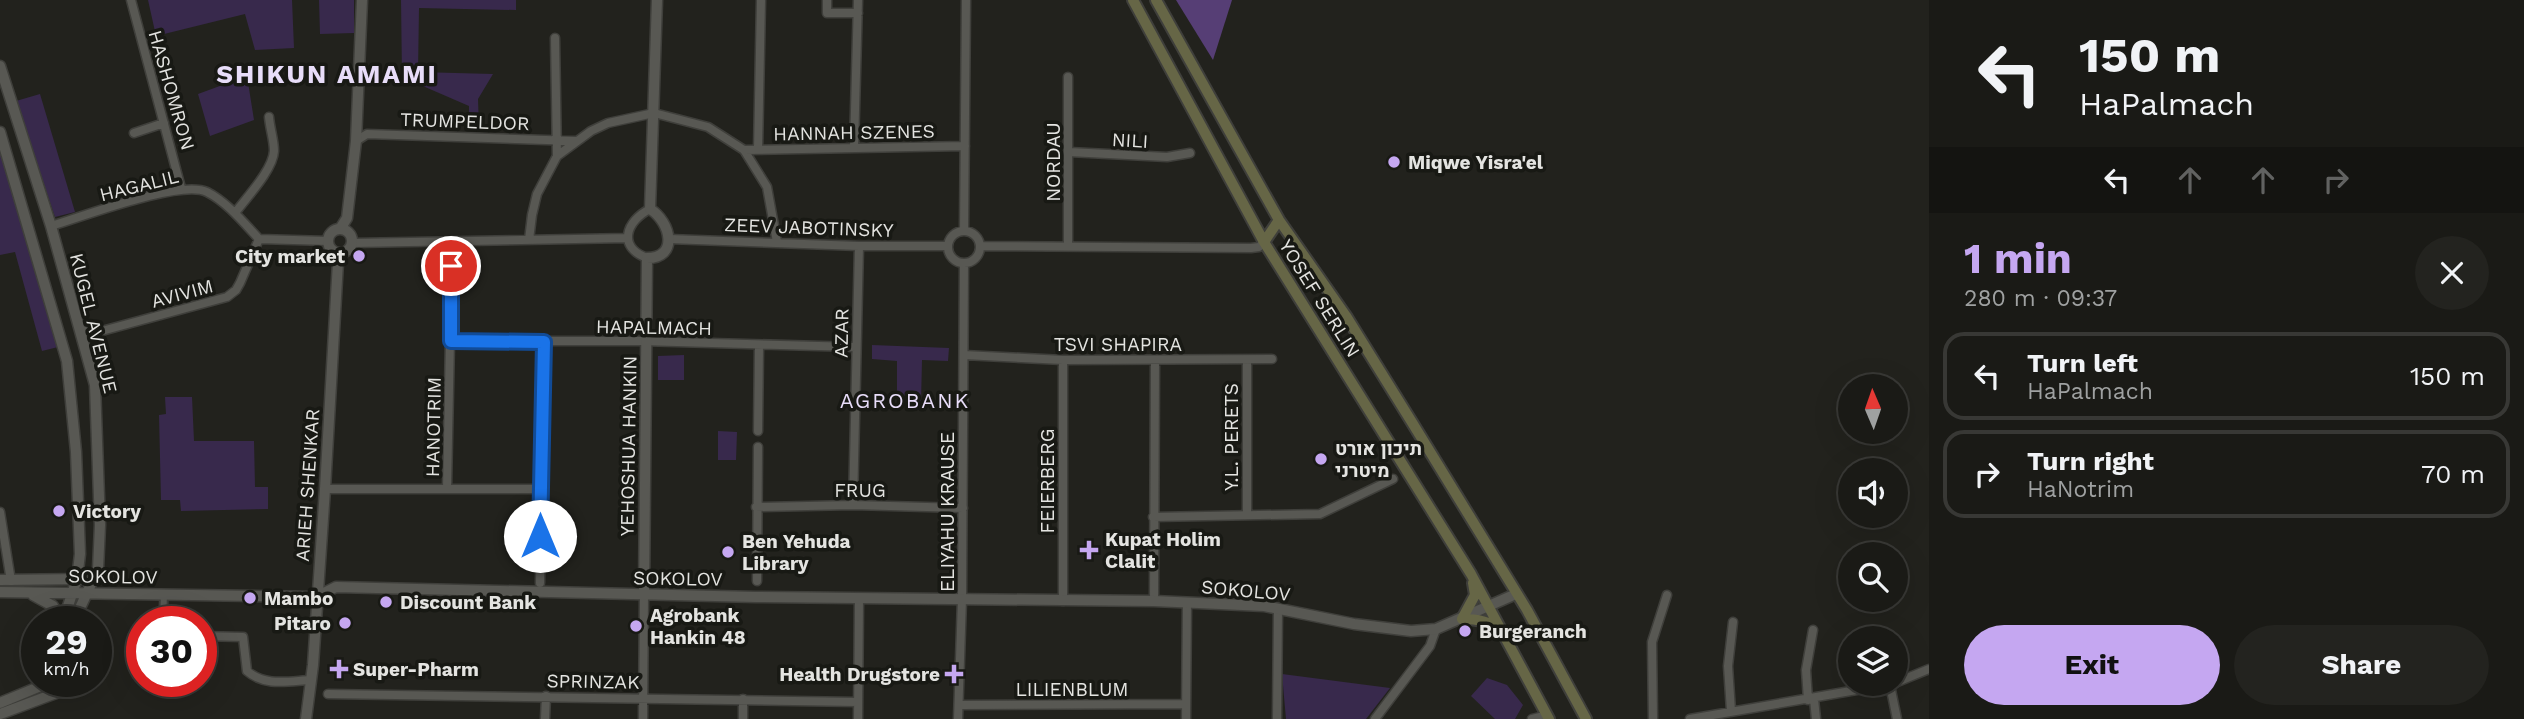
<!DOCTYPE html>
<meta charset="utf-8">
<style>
:root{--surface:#1a1a16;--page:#23231f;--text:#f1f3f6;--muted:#9fa1a1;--line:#383835;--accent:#c5a7f1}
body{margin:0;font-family:"Work Sans",Heebo,sans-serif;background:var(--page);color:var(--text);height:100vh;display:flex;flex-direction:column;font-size:26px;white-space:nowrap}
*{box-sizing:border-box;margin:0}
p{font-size:23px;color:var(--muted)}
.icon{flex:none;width:38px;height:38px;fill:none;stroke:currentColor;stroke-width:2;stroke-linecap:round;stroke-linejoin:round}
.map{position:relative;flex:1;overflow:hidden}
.details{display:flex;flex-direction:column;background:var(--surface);width:595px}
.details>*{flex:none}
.guide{background:#1a1a16;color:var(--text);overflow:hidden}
.needle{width:46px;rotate:358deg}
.controls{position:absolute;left:1838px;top:374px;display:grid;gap:14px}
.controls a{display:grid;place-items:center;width:70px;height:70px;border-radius:50%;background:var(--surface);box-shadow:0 7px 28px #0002,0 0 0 2px var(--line);font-size:35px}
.speed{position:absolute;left:21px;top:606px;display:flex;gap:14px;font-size:35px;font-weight:700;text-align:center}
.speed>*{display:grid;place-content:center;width:91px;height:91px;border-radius:50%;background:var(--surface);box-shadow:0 7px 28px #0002,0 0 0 2px var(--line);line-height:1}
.speed small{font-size:18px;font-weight:400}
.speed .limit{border:10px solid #d22;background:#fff;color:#111}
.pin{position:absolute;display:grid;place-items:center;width:60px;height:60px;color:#fff;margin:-30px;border:4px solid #fff;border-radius:50%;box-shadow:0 2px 7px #0007}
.me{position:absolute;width:77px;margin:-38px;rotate:0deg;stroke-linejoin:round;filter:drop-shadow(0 0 5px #0008)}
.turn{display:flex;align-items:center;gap:24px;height:147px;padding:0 35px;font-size:32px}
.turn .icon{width:91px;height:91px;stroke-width:2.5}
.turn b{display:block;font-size:49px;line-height:60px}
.lanes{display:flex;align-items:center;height:66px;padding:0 35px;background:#0003;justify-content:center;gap:35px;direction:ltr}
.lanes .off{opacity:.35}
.round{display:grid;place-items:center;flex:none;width:74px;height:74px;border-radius:37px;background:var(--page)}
.head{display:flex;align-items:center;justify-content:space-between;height:119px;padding:0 35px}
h1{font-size:42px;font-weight:700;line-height:52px;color:var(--accent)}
.button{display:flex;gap:14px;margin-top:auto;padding:14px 35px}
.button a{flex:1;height:80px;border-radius:42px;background:var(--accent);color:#111;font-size:28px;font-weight:700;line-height:80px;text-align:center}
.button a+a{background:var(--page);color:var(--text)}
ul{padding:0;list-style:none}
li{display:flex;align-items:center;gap:21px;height:88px;margin:0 14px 10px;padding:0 21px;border:4px solid var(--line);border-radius:21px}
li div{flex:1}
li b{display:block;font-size:26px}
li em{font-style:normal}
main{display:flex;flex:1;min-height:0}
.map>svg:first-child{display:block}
.green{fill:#38294c}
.forest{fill:#563e75}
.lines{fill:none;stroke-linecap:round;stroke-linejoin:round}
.pedestrian-casing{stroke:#3f3f3b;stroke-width:10}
.minor-casing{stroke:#3f3f3b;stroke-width:11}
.tertiary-casing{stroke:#3f3f3b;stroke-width:13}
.secondary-casing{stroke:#3f3f3b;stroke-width:14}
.pedestrian{stroke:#585853;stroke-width:6}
.minor{stroke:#585853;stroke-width:8}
.tertiary{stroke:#585853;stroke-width:10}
.secondary{stroke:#666646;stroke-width:10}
.route-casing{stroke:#114b97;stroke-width:18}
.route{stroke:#1a73e8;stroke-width:12}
.poi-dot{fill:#c5a7f1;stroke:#181914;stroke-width:2.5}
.labels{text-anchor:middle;stroke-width:7;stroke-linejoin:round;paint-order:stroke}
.street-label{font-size:19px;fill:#e4e4e1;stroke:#181914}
.poi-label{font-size:19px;font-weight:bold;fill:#e4e4e1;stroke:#181914;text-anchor:start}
.neighbourhood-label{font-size:21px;letter-spacing:2px;fill:#e8ddf9;stroke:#181914}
.district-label{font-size:26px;font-weight:bold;letter-spacing:2px;fill:#e8ddf9;stroke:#181914}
</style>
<main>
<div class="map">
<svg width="1929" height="719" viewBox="0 0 1929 719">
<rect width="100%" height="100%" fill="#22221d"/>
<path class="green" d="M148,0h144l2,48 -39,2 -10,-36 -89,22z
M319,0h35v33l-34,1z
M401,0h115v10l-97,-2 -1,64 75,2 -15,25 1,29 -10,-1v-21l-67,-29z
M247,76l7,44 -44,16 -12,-42z
M40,94l35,118 -20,5 -39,-116z
M0,150l58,197 -16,4 -27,-99 -15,3z
M872,345l77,3 -1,13 -26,-1 -1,43 -24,-1v-41l-25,-2z
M684,355v25h-26v-24z
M165,397h27l2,44h60l1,46h13v22l-87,2 -1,-11h-19l-2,-85 7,-1z
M718,431l19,1 -1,28h-18z
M1282,674l108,14 -24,31h-80z
M1487,678l20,7 16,20 -8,14h-20l-24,-23z"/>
<path class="forest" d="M1176,0h56l-19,60z"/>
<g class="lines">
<defs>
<path id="pedestrian" d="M163,621l1,-27"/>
<path id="minor" d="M131,0l50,188
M827,0v13h31
M555,38l2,118
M134,133l30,-10
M356,141l11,-7 209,7
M854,147l4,-147
M744,150l221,-4
M758,150l3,-150
M1069,152l98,5 23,-4
M235,213c11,-15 38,-43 39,-62 0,-11 -4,-22 -5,-34
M51,226c31,-9 130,-47 156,-34 20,10 37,31 52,47
M964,230l2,-230
M948 247a16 16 0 1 1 32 0a16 16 0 1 1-32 0Z
M259,239l69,2
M669,239l190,7h89
M529,240l3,-25 5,-21 20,-38 34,-25 17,-8 46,-10 54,14 36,23 23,37 10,55
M353,243l275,-5
M981,246l270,2 8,-1 5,-5
M1068,246v-169
M647,258c-30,-11 -21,-37 3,-49
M80,329l9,4 9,-1 129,-35 9,-7 4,-7 19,-44
M451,341h190l215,6
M964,355l99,5 209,-1
M1063,360v241
M1247,360v154
M758,431l1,-85
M447,488l5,-247
M325,489h216
M853,505l6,-259
M756,507l97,-2 110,3
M0,512l11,69
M1153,517l167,-3 73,-35
M757,581l1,-134
M540,583l4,-241
M1154,601l1,-241
M201,636l42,1 4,34c18,16 42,10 64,9
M1895,683l34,-14
M1890,685l7,34
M328,694l530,8
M1814,699l2,20
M1808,700l-2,-30 7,-40
M959,705l227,-1
M1731,711l-3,-45 5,-44
M545,719l1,-23
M643,719l1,-124
M743,719v-20
M858,719l1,-121
M958,719l4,-120 2,-336
M1186,719l1,-117
M1277,719l1,-111
M1375,719l55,-73 6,-17
M1532,719l8,-2 4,2
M1653,719l-1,-77 15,-47
M1690,719l201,-35"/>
<path id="tertiary" d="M0,66l51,160 44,159 5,140 -2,44 -24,52
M0,132l67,229 9,91 4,102 -3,25 -14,42
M328 241a12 12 0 1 1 24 0a12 12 0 1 1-24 0Z
M340,229l7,-11 9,-77 6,-141
M0,580l83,-1
M0,592l316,5 20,-10 420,10 398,4 110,5 90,18 57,7 25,-2 80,-35
M33,595l20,11 9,15
M644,595l3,-337c32,0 24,-36 3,-49l7,-209
M0,703l53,-22
M0,714l59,-22 7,-11
M306,719l7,-54 12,-176 13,-227 -3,-9"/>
<path id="secondary" d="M1133,0l131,242 207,332 78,145
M1156,0l123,220 67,96 67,108 114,186 59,109
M1264,242l15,-22
M1462,619l13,-24 -2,-12
M1462,619c15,0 28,2 40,12"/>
</defs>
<use href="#pedestrian" class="pedestrian-casing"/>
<use href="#minor" class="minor-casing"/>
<use href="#tertiary" class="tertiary-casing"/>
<use href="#secondary" class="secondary-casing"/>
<use href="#pedestrian" class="pedestrian"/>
<use href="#minor" class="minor"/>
<use href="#tertiary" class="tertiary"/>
<use href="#secondary" class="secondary"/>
</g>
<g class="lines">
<defs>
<path id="route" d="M451,266v75l93,1 -4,194"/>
</defs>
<use href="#route" class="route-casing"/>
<use href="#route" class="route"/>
</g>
<g class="poi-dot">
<circle cx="1394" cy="162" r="7"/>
<circle cx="359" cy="256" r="7"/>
<circle cx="1321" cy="459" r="7"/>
<circle cx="59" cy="511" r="7"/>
<path d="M1085.5 539.5h7v7h7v7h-7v7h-7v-7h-7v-7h7z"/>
<circle cx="728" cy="552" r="7"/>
<circle cx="250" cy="598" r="7"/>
<circle cx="386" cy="602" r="7"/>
<circle cx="345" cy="623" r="7"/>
<circle cx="636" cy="626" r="7"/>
<circle cx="1465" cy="631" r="7"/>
<path d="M335.5 658.5h7v7h7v7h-7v7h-7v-7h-7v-7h7z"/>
<path d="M950.5 663.5h7v7h7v7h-7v7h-7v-7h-7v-7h7z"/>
</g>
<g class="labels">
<g class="street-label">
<text transform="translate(172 90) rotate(74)" y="7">HASHOMRON</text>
<text transform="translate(465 121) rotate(2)" y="7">TRUMPELDOR</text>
<text transform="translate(854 132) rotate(-1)" y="7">HANNAH SZENES</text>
<text transform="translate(1130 140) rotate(3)" y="7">NILI</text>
<text transform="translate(1053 162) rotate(-90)" y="7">NORDAU</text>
<text transform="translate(139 185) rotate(-14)" y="7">HAGALIL</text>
<text transform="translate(809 227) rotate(2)" y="7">ZEEV JABOTINSKY</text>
<text transform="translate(182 293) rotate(-15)" y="7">AVIVIM</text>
<text transform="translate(1320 298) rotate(58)" y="7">YOSEF SERLIN</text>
<text transform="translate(94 323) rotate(76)" y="7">KUGEL AVENUE</text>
<text transform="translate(654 327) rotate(1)" y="7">HAPALMACH</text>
<text transform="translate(841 333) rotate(-89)" y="7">AZAR</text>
<text x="1118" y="351">TSVI SHAPIRA</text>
<text transform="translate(433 427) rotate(-89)" y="7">HANOTRIM</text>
<text transform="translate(1231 437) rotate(-90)" y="7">Y.L. PERETS</text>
<text transform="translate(628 446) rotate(-89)" y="7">YEHOSHUA HANKIN</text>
<text transform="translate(1047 481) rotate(-90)" y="7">FEIERBERG</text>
<text transform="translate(307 485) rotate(-86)" y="7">ARIEH SHENKAR</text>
<text x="860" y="497">FRUG</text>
<text transform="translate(947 512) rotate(-90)" y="7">ELIYAHU KRAUSE</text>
<text transform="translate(113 576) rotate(1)" y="7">SOKOLOV</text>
<text transform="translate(678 578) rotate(1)" y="7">SOKOLOV</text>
<text transform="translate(1246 590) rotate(5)" y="7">SOKOLOV</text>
<text transform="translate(593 681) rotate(1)" y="7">SPRINZAK</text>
<text x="1072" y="696">LILIENBLUM</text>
</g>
<g class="poi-label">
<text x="1408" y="169">Miqwe Yisra'el</text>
<text x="345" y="263" text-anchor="end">City market</text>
<text x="1335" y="455">תיכון אורט<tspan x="1335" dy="22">מיטרני</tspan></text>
<text x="73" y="518">Victory</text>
<text x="1105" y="546">Kupat Holim<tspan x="1105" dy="22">Clalit</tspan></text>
<text x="742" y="548">Ben Yehuda<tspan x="742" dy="22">Library</tspan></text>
<text x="264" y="605">Mambo</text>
<text x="400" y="609">Discount Bank</text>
<text x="650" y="622">Agrobank<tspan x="650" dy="22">Hankin 48</tspan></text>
<text x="331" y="630" text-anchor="end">Pitaro</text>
<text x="1479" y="638">Burgeranch</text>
<text x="353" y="676">Super-Pharm</text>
<text x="940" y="681" text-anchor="end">Health Drugstore</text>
</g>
<g class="neighbourhood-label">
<text x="905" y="408">AGROBANK</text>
</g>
<g class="district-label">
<text x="327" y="83">SHIKUN AMAMI</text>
</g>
</g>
</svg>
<div class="controls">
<a><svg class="needle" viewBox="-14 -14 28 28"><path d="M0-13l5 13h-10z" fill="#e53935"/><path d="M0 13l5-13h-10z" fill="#9fa1a1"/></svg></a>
<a><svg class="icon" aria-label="sound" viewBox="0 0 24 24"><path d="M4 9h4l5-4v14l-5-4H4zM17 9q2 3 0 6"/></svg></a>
<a><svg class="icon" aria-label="search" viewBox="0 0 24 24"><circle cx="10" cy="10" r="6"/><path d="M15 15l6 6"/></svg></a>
<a><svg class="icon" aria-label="layers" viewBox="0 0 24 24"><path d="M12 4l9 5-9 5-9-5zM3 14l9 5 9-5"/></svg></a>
</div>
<div class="speed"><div>29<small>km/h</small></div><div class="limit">30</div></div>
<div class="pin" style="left:451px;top:266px;background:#d93025"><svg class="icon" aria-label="arrive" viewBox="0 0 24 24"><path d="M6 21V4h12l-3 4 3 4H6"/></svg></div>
<svg class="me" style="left:540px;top:536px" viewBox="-20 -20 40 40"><circle r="19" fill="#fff"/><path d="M0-13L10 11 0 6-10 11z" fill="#1a73e8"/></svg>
</div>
<section class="details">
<div class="guide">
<div class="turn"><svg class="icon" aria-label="left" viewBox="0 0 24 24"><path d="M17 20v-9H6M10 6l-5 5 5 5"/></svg><div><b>150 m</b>HaPalmach</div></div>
<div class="lanes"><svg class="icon" aria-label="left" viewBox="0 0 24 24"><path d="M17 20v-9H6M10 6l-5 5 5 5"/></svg><svg class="icon off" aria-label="ahead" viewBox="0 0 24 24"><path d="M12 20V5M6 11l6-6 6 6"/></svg><svg class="icon off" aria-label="ahead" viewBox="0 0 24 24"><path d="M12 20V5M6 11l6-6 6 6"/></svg><svg class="icon off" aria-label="right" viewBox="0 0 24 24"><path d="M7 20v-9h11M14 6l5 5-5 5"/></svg></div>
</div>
<div class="head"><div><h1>1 min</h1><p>280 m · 09:37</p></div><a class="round"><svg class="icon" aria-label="close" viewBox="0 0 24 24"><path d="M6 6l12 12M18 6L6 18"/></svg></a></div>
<ul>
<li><svg class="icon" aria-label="left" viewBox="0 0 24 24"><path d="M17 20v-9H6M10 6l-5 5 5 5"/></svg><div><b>Turn left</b><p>HaPalmach</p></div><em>150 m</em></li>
<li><svg class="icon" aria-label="right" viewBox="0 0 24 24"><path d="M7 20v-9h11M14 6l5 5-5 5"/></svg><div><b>Turn right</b><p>HaNotrim</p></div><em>70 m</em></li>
</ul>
<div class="button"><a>Exit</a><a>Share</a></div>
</section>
</main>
